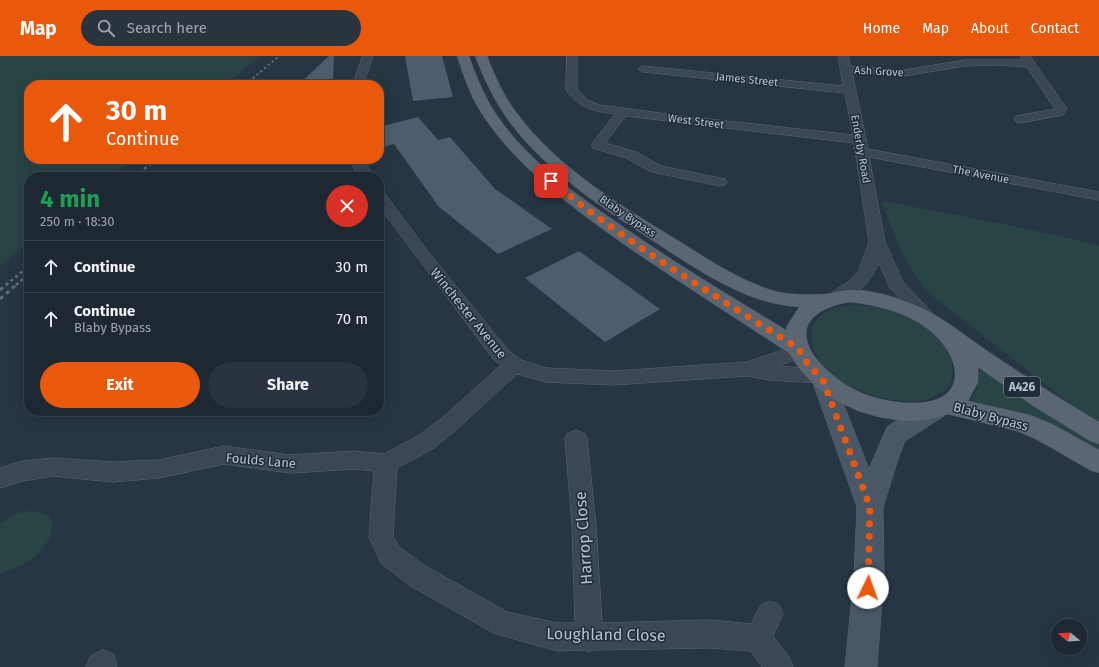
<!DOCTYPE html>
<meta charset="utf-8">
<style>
:root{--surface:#1d2833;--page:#2a343f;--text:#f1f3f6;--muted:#a0a6ac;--line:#3b444e;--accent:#ea580c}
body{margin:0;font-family:"Fira Sans",sans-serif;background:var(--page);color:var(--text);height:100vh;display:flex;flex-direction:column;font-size:15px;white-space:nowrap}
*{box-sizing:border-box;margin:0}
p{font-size:13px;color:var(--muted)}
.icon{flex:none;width:22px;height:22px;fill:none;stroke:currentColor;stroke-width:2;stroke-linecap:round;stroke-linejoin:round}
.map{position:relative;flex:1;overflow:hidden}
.details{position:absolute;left:24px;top:116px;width:360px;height:244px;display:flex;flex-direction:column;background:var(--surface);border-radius:16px;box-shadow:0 4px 16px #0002,0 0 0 1px var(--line)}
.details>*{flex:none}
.banner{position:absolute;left:24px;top:24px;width:360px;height:84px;border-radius:16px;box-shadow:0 4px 16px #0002,0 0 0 1px var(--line);background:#ea580c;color:#fff;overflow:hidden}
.needle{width:26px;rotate:288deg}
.buttons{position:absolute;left:1051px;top:563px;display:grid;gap:8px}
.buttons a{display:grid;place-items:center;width:36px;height:36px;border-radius:50%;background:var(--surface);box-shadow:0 4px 16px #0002,0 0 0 1px var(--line);font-size:20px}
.pin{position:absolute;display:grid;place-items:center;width:34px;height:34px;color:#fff;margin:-17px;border-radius:8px;box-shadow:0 2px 6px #0006}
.me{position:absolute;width:44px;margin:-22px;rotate:3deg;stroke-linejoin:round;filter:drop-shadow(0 0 3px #0008)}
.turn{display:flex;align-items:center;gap:14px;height:84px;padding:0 16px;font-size:18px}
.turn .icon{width:52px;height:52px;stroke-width:2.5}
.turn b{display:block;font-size:28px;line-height:34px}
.round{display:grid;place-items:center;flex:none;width:42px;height:42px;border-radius:21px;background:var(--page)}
.summary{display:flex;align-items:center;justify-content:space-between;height:68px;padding:0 16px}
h1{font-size:24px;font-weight:700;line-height:30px;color:#1e9e55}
.action{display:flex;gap:8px;margin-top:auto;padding:8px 16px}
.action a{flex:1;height:46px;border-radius:24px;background:var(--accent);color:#fff;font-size:16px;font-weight:700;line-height:46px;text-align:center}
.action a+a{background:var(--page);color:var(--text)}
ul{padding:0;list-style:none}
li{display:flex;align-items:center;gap:12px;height:52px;padding:0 16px;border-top:1px solid var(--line)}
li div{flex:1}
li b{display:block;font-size:15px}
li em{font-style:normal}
header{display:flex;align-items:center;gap:24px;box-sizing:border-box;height:56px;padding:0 20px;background:var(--accent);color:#fff}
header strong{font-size:19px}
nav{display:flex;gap:22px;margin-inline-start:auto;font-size:14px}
.search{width:280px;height:36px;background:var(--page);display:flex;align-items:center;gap:10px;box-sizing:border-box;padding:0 14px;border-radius:22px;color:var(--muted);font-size:15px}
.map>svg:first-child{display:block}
.green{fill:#294445}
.building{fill:#4e5d6d}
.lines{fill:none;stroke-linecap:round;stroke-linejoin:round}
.minor-casing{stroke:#5a6571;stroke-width:1}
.secondary-casing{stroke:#5a6571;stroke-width:1}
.primary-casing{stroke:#485360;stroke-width:1}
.minor{fill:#3c4754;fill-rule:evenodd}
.secondary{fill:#4a5767;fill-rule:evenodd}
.primary{fill:#5a6674;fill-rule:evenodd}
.rail-far2{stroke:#5e6c7b;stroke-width:2;stroke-dasharray:2.5 2.5;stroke-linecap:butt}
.rail-far1{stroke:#5e6c7b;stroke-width:2.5;stroke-dasharray:3 3;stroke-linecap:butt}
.rail{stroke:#5e6c7b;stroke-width:3;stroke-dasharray:4 4;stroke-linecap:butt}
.route{stroke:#ea580c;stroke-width:7;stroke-dasharray:0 12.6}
.labels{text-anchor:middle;stroke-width:3;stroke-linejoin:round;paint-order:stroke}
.far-street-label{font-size:11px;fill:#b9c2cd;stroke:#202c39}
.shield{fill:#202c39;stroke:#8b95a1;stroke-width:1}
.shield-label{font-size:12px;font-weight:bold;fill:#b9c2cd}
.street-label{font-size:13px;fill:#b9c2cd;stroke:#202c39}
.near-street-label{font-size:16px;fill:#b9c2cd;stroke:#202c39}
</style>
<header>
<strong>Map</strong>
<div class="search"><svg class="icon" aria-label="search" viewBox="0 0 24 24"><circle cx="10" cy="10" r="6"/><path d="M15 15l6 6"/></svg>Search here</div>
<nav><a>Home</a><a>Map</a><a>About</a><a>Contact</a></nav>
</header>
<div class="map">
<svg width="1099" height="611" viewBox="0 0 1099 611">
<rect width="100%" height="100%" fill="#273644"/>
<path class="green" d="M0,0h260l-36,29h-195v74h104l-23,18h-81v66l-29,23z
M882,145l122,23 95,21v176l-20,-10 -154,-121c-20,-27 -33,-57 -43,-89z
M855,249c33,1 75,14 92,45 2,5 5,9 5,14 1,7 1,15 -3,21 -10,13 -27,17 -43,16 -27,-1 -52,-10 -74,-26 -19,-15 -32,-48 -6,-63 9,-6 19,-6 29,-7z
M975,310h6l118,76v9l-75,-37 -54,-12c8,-12 10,-22 5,-36z
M30,455c35,1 23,31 4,46 -11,8 -21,13 -34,16v-50l18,-10z"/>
<path class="building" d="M329,0h5l-1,29h-35z
M405,0h37l11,41 -40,4z
M418,61l20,23 12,-3 45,52 57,40 -54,25 -59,-47 -45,-63 -15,4v-21z
M579,195l81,58 -55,33 -80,-64z"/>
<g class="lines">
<defs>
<path id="minor" d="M363,0h10l-10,29h-10z
M567,0h10v33l10,11 13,5 90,12 163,18 -8,-42 -202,-21 -5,-3 5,-3 200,20 -5,-30h10l2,10 54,4 61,-10h58l-3,-4h10l37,53 -4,6 -43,8 -4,-1 -2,-3 2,-3 39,-7 -28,-42 -29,-2 -33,1 -61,10 -52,-4 16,77 231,43v8l-230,-43 16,85 18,40 39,41 -3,4 -6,2 -6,-2 -37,-39 -11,-25c-8,18 -23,35 -42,40l-6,-2 -3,-4 3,-4 17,-11 10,-10 11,-30 -15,-99 -228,-27 -21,27 31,9 25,14 59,12 5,1 2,3 -2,3 -5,1 -68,-14 -26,-14 -33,-10 -2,-3 24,-31c-22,-3 -35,-5 -49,-24z
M349,103h14l11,18h-14z
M379,136l5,1 45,60 79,97 13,10 25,8 68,3 133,-9 53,-18 7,2 2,5 -2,5 -30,10 41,3 7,2 3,5 -3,5 -7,2 -49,-3 -23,-4 -132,9 -68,-3 -29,-8 -61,56 -22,18 -37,20 -4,68 6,11 28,20 80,45 50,11h18l-3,-98 -7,-86 3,-6 8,-3 8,3 3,6 9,86 6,98 109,-3 40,4 10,-19 9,-4 9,4 4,9 -10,22 16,21 4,10h-31l-11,-16 -40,-3 -118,2 -4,2 -4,-2 -28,1 -63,-18 -85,-48 -28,-22 -12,-26 5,-66 -20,-2 -64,4 -66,-9 -65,14 -46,4 -60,-6 -30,5 -23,7v-20l23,-7 30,-3 60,4 46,-2 65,-14 66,9 64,-4 30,3 34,-18 24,-18 59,-53 -7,-5 -115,-154z
M103,594l10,4 4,10 -1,3h-30l4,-10z"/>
<path id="secondary" d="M823,315l8,3 3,6 35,89 18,-42 17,-12 32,-15 8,2 4,7 -4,7 -39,25 -6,15 -16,51 1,68 -7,92h-32l9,-92 3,-68 -45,-127 3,-6z"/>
<path id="primary" d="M457,0h12c7,20 15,40 27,58 29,43 74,76 116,105 56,40 115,75 174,111l1,-4 12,-19c-53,-3 -101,-37 -144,-65 -45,-29 -91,-59 -127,-98 -25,-26 -40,-55 -53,-88h12c8,20 16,39 29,56 42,57 107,95 166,131 30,19 62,40 96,49 15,3 33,3 49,2 7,-1 14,-4 22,-4 19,-1 43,6 61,13 29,11 51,30 76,47 37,25 74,49 113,72v22l-9,-3 -58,-36 -54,-38v15l-10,19 62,14 24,10 45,25v23l-9,-3 -54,-31 -19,-8 -69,-17 -21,6 -23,1 -25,-4 -21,-6 -23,-11 -20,-14 -14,-15 -12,-18c-55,-36 -110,-71 -164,-108 -52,-37 -105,-75 -141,-128 -13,-19 -20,-40 -27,-61zM849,246c28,3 57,10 79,27 35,27 42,74 -14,74 -17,0 -34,-3 -50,-9 -47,-20 -95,-77 -15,-92z"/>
</defs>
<use href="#minor" class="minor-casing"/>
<use href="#secondary" class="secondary-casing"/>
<use href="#primary" class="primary-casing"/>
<use href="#minor" class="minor"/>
<use href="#secondary" class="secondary"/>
<use href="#primary" class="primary"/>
<path class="rail-far2" d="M245,29l34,-29"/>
<path class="rail-far1" d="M135,121l21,-18
M6,229l23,-19
M16,229l13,-11"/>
<path class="rail" d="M0,234l7,-6
M0,243l17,-15"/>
</g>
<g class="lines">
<path class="route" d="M551,125c77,63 163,114 247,167l9,15 16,17 47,127 -2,81"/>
</g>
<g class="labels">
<g class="far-street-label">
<text transform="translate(879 15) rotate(3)" y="4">Ash Grove</text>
<text transform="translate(747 23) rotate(6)" y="4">James Street</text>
<text transform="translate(696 65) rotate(7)" y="4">West Street</text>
<text transform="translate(861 93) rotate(80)" y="4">Enderby Road</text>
<text transform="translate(981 118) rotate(11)" y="4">The Avenue</text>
<text transform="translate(628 160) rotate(34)" y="4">Blaby Bypass</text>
</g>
<rect class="shield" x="1004" y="321" width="36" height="20" rx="3"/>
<g class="shield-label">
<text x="1022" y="335">A426</text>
</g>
<g class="street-label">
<text transform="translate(469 257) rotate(51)" y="5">Winchester Avenue</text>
<text transform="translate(991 360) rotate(15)" y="5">Blaby Bypass</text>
<text transform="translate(261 404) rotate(5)" y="5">Foulds Lane</text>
</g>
<g class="near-street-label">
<text transform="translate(583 482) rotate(-94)" y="6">Harrop Close</text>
<text transform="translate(606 578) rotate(1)" y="6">Loughland Close</text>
</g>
</g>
</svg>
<div class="buttons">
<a><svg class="needle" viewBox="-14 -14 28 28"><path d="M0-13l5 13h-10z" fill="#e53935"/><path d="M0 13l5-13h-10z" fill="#a0a6ac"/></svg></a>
</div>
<div class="pin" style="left:551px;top:125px;background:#d93025"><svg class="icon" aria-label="arrive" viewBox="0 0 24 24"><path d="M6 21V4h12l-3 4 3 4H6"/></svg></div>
<svg class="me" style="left:868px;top:532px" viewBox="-20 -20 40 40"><circle r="19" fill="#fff"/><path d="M0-13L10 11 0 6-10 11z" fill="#ea580c"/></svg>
<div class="banner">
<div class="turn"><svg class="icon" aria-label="ahead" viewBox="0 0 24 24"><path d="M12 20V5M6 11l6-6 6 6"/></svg><div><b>30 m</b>Continue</div></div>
</div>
<section class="details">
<div class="summary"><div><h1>4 min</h1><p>250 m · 18:30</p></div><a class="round" style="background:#d93025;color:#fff"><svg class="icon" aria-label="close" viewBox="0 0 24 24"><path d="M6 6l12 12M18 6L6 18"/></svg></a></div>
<ul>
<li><svg class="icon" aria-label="ahead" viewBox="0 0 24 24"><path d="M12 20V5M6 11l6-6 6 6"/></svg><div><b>Continue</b></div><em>30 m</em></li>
<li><svg class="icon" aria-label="ahead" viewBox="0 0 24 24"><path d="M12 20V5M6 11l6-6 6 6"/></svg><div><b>Continue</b><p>Blaby Bypass</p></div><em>70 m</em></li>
</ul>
<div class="action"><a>Exit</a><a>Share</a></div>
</section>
</div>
